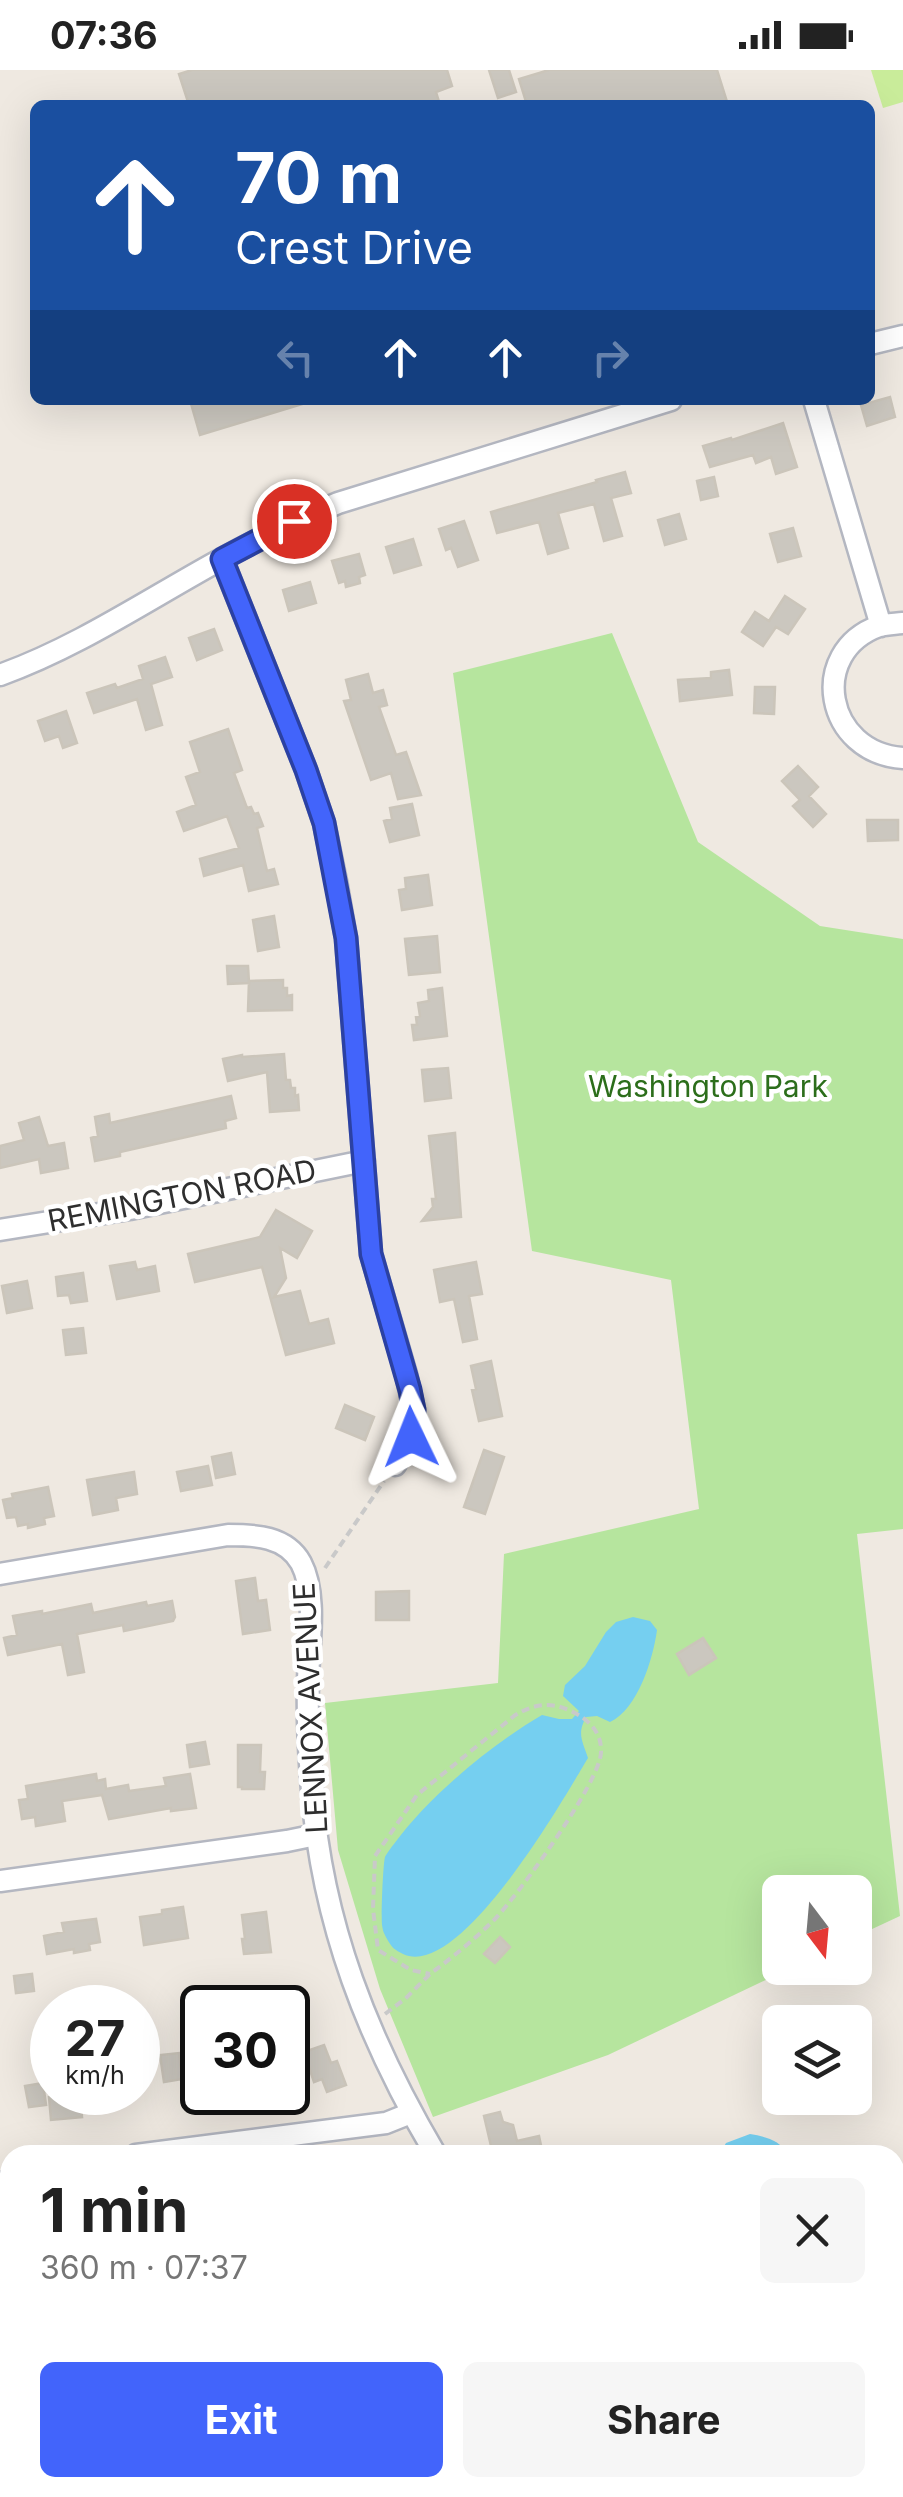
<!DOCTYPE html>
<meta charset="utf-8">
<style>
:root{--surface:#fff;--page:#f6f6f6;--text:#222;--muted:#767676;--accent:#4264fb}
body{margin:0;font-family:Inter,sans-serif;background:var(--page);color:var(--text);height:100vh;display:flex;flex-direction:column;font-size:38px;white-space:nowrap}
*{box-sizing:border-box;margin:0}
p{font-size:32px;color:var(--muted)}
.icon{flex:none;width:55px;height:55px;fill:none;stroke:currentColor;stroke-width:2;stroke-linecap:round;stroke-linejoin:round}
.map{position:relative;flex:1;overflow:hidden}
.drawer{position:absolute;left:0px;top:2075px;width:905px;height:352px;display:flex;flex-direction:column;background:var(--surface);border-radius:30px 30px 0 0;box-shadow:0 10px 40px #0002}
.drawer>*{flex:none}
.hud{position:absolute;left:30px;top:30px;width:845px;height:305px;border-radius:15px;box-shadow:0 10px 40px #0002;background:#1a4fa0;color:#fff;overflow:hidden}
.needle{width:65px;rotate:164deg}
.buttons{position:absolute;left:762px;top:1805px;display:grid;gap:20px}
.buttons a{display:grid;place-items:center;width:110px;height:110px;border-radius:15px;background:var(--surface);box-shadow:0 10px 40px #0002;font-size:50px}
.speed{position:absolute;left:30px;top:1915px;display:flex;gap:20px;font-size:50px;font-weight:700;text-align:center}
.speed>*{display:grid;place-content:center;width:130px;height:130px;border-radius:50%;background:var(--surface);box-shadow:0 10px 40px #0002;line-height:1}
.speed small{font-size:25px;font-weight:400}
.speed .limit{border:5px solid #111;border-radius:15px;background:#fff;color:#111}
.pin{position:absolute;display:grid;place-items:center;width:85px;height:85px;color:#fff;margin:-42px;border:5px solid #fff;border-radius:50%;box-shadow:0 2px 10px #0007}
.me{position:absolute;width:110px;margin:-55px;rotate:358deg;stroke-linejoin:round;filter:drop-shadow(0 0 8px #0008)}
.turn{display:flex;align-items:center;gap:35px;height:210px;padding:0 40px;font-size:45px}
.turn .icon{width:130px;height:130px;stroke-width:2.5}
.turn b{display:block;font-size:70px;line-height:85px}
.lanes{display:flex;align-items:center;height:95px;padding:0 40px;background:#0003;justify-content:center;gap:50px;direction:ltr}
.lanes .off{opacity:.35}
.round{display:grid;place-items:center;flex:none;width:105px;height:105px;border-radius:15px;background:var(--page)}
.headline{display:flex;align-items:center;justify-content:space-between;height:170px;padding:0 40px}
h1{font-size:60px;font-weight:700;line-height:75px}
.cta{display:flex;gap:20px;margin-top:auto;padding:20px 40px}
.cta a{flex:1;height:115px;border-radius:15px;background:var(--accent);color:#fff;font-size:40px;font-weight:700;line-height:115px;text-align:center}
.cta a+a{background:var(--page);color:var(--text)}
.status{display:flex;justify-content:space-between;align-items:center;height:70px;padding:0 50px;background:var(--surface);direction:ltr}
.status svg{height:28px;fill:currentColor}
.map>svg:first-child{display:block}
.green{fill:#b6e59e}
.pitch{fill:#c9ec9a}
.water{fill:#75cff0}
.building{fill:#cbc7bf;stroke:#cbc5ba;stroke-width:2.5}
.lines{fill:none;stroke-linecap:round;stroke-linejoin:round}
.minor-casing{stroke:#b4b7c1;stroke-width:25}
.path{stroke:#c9c9c9;stroke-width:4;stroke-dasharray:8 5;stroke-linecap:butt}
.minor{stroke:#fff;stroke-width:20}
.route-casing{stroke:#2b41a3;stroke-width:25}
.route{stroke:#4264fb;stroke-width:18}
.labels{text-anchor:middle;stroke-width:9;stroke-linejoin:round;paint-order:stroke}
.park-label{font-size:30px;fill:#2c6e1b;stroke:#fff}
.street-label{font-size:30px;fill:#2e2e2e;stroke:#fff}
</style>
<div class="status"><b>07:36</b><svg viewBox="0 0 49 12"><path d="M0 12V9h3v3zM5 12V6h3v6zM10 12V3h3v9zM15 12V0h3v12zM26 1h20v11H26zM47 4h2v5h-2z"/></svg></div>
<div class="map">
<svg width="903" height="2427" viewBox="0 0 903 2427">
<rect width="100%" height="100%" fill="#efe9e1"/>
<path class="green" d="M612,563l86,209 122,84 83,13v590l-46,5 43,382 -45,21v-45h-75v76h11l-183,87 -175,62 -53,-128 -42,-139 -13,-147 173,-20 6,-129 195,-45 -28,-229 -139,-29 -79,-578z"/>
<path class="pitch" d="M871,0h32v32l-20,6z"/>
<path class="water" d="M633,1547l17,4 7,9c-4,29 -19,79 -47,92l-13,-6 -11,1c-9,17 -4,23 2,41 -24,40 -128,223 -185,196 -8,-4 -11,-6 -16,-15 -3,-6 -4,-7 -5,-14 -1,-9 1,-61 3,-68 0,-1 8,-12 9,-13 35,-48 97,-99 148,-129l17,4h13l7,-8 -16,-15 2,-11 20,-19 21,-34 10,-10z
M750,2064c17,3 30,6 38,21h-69l7,-12z"/>
<path class="building" d="M192,0h255l5,16 -16,6 4,13h-251l-10,-31z
M489,0h20l7,22 -18,6z
M549,0h168l11,35h-201l-8,-26z
M890,327l5,20 -28,9 -6,-21z
M190,330h112v4l-102,31z
M783,353l14,44 -21,7 -5,-17 -15,6 -3,-8 -43,12 -7,-21 28,-8 1,2z
M625,402l6,21 -20,5 11,38 -18,5 -10,-37 -36,9 10,35 -20,6 -9,-32 -42,11 -6,-21 106,-30 -1,-2z
M714,407l4,19 -17,4 -4,-19z
M679,444l7,25 -21,6 -7,-25z
M464,451l14,39 -20,7 -7,-19 -5,2 -7,-21z
M793,458l8,28 -23,6 -8,-28z
M413,469l8,26 -27,8 -8,-26z
M359,484l6,21 -6,2 1,6 -14,4 -1,-6 -6,2 -7,-22z
M310,512l6,21 -27,8 -6,-21z
M785,526l20,13 -17,25 -12,-7 -13,19 -21,-14 13,-20 14,9z
M214,559l8,21 -25,10 -8,-22z
M165,587l7,20 -21,7 11,41 -16,5 -9,-31 -43,14 -7,-20 28,-9 2,4 26,-9 -4,-13z
M729,600l3,25 -52,6 -2,-21 33,-2v-6z
M368,604l5,19 10,-3 4,15 -8,2 17,48 10,-3 15,43 -23,4 -7,-26 -20,7 -27,-79 7,-1 -5,-20z
M755,617h20l-1,27 -20,-1z
M66,641l11,32 -14,5 -4,-12 -14,5 -7,-20z
M228,659l14,41 -8,3 13,35 4,-1 3,7 4,-1 5,13 -6,2 10,43 7,-2 4,15 -29,7 -6,-26 -39,11 -4,-17 39,-11 -12,-32 -43,15 -7,-19 19,-7 -10,-28 14,-5 -10,-30z
M798,696l20,21 -9,9 17,18 -13,13 -20,-21 7,-6 -18,-19z
M412,734l7,31 -29,7 -6,-21 8,-2 -2,-11z
M867,750h31v20l-30,1z
M428,805l4,30 -30,5 -3,-20 7,-1 -1,-11z
M274,846l5,31 -21,4 -5,-31z
M437,866l3,36 -31,3 -4,-36z
M227,896h21l1,17 -21,1z
M283,910v8h4v8l5,-1v15l-44,1 1,-30z
M442,918l5,48 -33,4 -2,-15h5l-1,-8 4,-1 -2,-13 11,-2 -1,-11z
M284,984l2,26h4l1,8h4v8l3,-1 1,15 -29,2 -3,-40 -39,9 -5,-22 19,-4v2z
M448,998l3,30 -26,3 -3,-31z
M231,1026l5,22 -11,3 1,7 -106,24v4l-25,5 -4,-23 7,-2 -3,-19 14,-3 1,9z
M39,1047l9,29 16,-3 4,25 -27,5 -2,-14 -39,9v-22l24,-6 -5,-17z
M455,1063l6,84 -39,4 11,-14 -1,-8h4l-7,-63z
M276,1140l36,21 -15,27 -17,-10 6,30 -12,19 26,-6 9,33 19,-5 6,24 -48,12 -24,-88 -67,15 -7,-28 72,-17z
M135,1192l2,8 18,-4 4,25 -42,8 -7,-33z
M476,1192l6,32 -13,2 8,43 -14,3 -9,-43 -14,3 -6,-32z
M83,1203l4,28 -16,2 -2,-8 -11,1 -2,-19z
M27,1211l5,27 -25,5 -5,-27z
M83,1258l3,25 -20,2 -3,-25z
M491,1291l11,55 -23,5 -7,-31 4,-1 -5,-23z
M345,1335l29,12 -9,23 -29,-12z
M484,1380l20,7 -19,57 -21,-7z
M231,1383l4,21 -19,4 -4,-21z
M208,1396l4,19 -31,6 -4,-19z
M134,1402l3,22 -21,4 2,12 -25,5 -6,-35z
M48,1417l6,29 -10,2 1,6 -17,4v-4l-10,2 -2,-9 -9,1 -4,-18 10,-2 -1,-4z
M255,1508l3,23 8,-1 4,30 -27,4 -7,-53z
M409,1521v29h-33v-28z
M172,1531l3,16 -2,4 -49,10 -1,-6 -46,9 7,38 -16,3 -6,-31 -54,11 -4,-17 13,-3 -4,-19 29,-5v3l49,-10 2,9 53,-11 1,4z
M703,1568l13,20 -27,17 -12,-21z
M205,1672l4,22 -19,3 -3,-22z
M238,1675h23l-1,27h5l-1,17h-22v-2h-4z
M96,1704l1,7 8,-2 1,10 22,-4 1,6 37,-5 -2,-8 26,-4 6,34 -25,3v-3l-62,11 -7,-24 -40,6 3,20 -29,5 -1,-9 -13,2 -3,-19 9,-1 -2,-13z
M183,1837l5,31 -44,7 -4,-28 22,-3v-4z
M266,1842l5,40 -27,2 -2,-15h3l-3,-24z
M96,1849l4,23 -11,2 1,6 -16,3v-4l-27,5 -3,-18 20,-4 -2,-9z
M500,1867l10,10 -15,16 -11,-9z
M32,1904l2,17 -18,2 -2,-17z
M324,1975l7,18 6,-2 9,24 -19,7 -5,-13 -8,3 -10,-30z
M179,1983l3,26 -18,3 -4,-27z
M202,2007v23l-17,2 -3,-22z
M43,2013l3,22 -17,2 -4,-21z
M80,2024l2,23 -31,3 -2,-23z
M500,2042l3,10 10,3 4,16 22,-5 4,19h-62l-1,-6 11,-3 -7,-30z"/>
<g class="lines">
<defs>
<path id="minor" d="M870,274l33,-8
M814,330l67,226
M222,489l84,211 18,53 12,58 10,57 25,316 35,120 8,36 -3,27 -16,28
M903,553c-8,1 -16,1 -24,3 -72,26 -54,127 24,132
M0,605c78,-28 147,-75 220,-115 38,-21 78,-40 118,-57l333,-103
M0,1160l130,-21 234,-48
M0,1504l228,-39c27,0 58,1 73,28 17,32 7,86 7,121 -1,35 1,71 4,107 10,133 56,249 124,364
M0,1811l287,-40 29,-6
M136,2085l250,-32 25,-10
M0,2113l10,-2
M564,2418l3,9
M265,2427l24,-9"/>
</defs>
<use href="#minor" class="minor-casing"/>
<path class="path" d="M325,1498l59,-87
M385,1944l20,-15 25,-25c23,-17 45,-35 65,-55 23,-24 106,-138 106,-167 1,-20 -13,-33 -30,-41 -21,-10 -38,-7 -57,5l-97,79 -42,61 -2,53 5,41 33,20 19,4"/>
<use href="#minor" class="minor"/>
</g>
<g class="lines">
<defs>
<path id="route" d="M294,451l-72,38 84,211 18,53 22,115 25,316 39,136 4,20 -3,27"/>
</defs>
<use href="#route" class="route-casing"/>
<use href="#route" class="route"/>
</g>
<g class="labels">
<g class="park-label">
<text x="708" y="1027">Washington Park</text>
</g>
<g class="street-label">
<text transform="translate(182 1126) rotate(-11)" y="10">REMINGTON ROAD</text>
<text transform="translate(311 1638) rotate(-93)" y="10">LENNOX AVENUE</text>
</g>
</g>
</svg>
<div class="buttons">
<a><svg class="needle" viewBox="-14 -14 28 28"><path d="M0-13l5 13h-10z" fill="#e53935"/><path d="M0 13l5-13h-10z" fill="#767676"/></svg></a>
<a><svg class="icon" aria-label="layers" viewBox="0 0 24 24"><path d="M12 4l9 5-9 5-9-5zM3 14l9 5 9-5"/></svg></a>
</div>
<div class="speed"><div>27<small>km/h</small></div><div class="limit">30</div></div>
<div class="pin" style="left:294px;top:451px;background:#d93025"><svg class="icon" aria-label="arrive" viewBox="0 0 24 24"><path d="M6 21V4h12l-3 4 3 4H6"/></svg></div>
<svg class="me" style="left:411px;top:1367px" viewBox="-20 -20 40 40"><path d="M0-17L14 15 0 8-14 15z" fill="#4264fb" stroke="#fff" stroke-width="4"/></svg>
<div class="hud">
<div class="turn"><svg class="icon" aria-label="ahead" viewBox="0 0 24 24"><path d="M12 20V5M6 11l6-6 6 6"/></svg><div><b>70 m</b>Crest Drive</div></div>
<div class="lanes"><svg class="icon off" aria-label="left" viewBox="0 0 24 24"><path d="M17 20v-9H6M10 6l-5 5 5 5"/></svg><svg class="icon" aria-label="ahead" viewBox="0 0 24 24"><path d="M12 20V5M6 11l6-6 6 6"/></svg><svg class="icon" aria-label="ahead" viewBox="0 0 24 24"><path d="M12 20V5M6 11l6-6 6 6"/></svg><svg class="icon off" aria-label="right" viewBox="0 0 24 24"><path d="M7 20v-9h11M14 6l5 5-5 5"/></svg></div>
</div>
<section class="drawer">
<div class="headline"><div><h1>1 min</h1><p>360 m · 07:37</p></div><a class="round"><svg class="icon" aria-label="close" viewBox="0 0 24 24"><path d="M6 6l12 12M18 6L6 18"/></svg></a></div>
<div class="cta"><a>Exit</a><a>Share</a></div>
</section>
</div>
